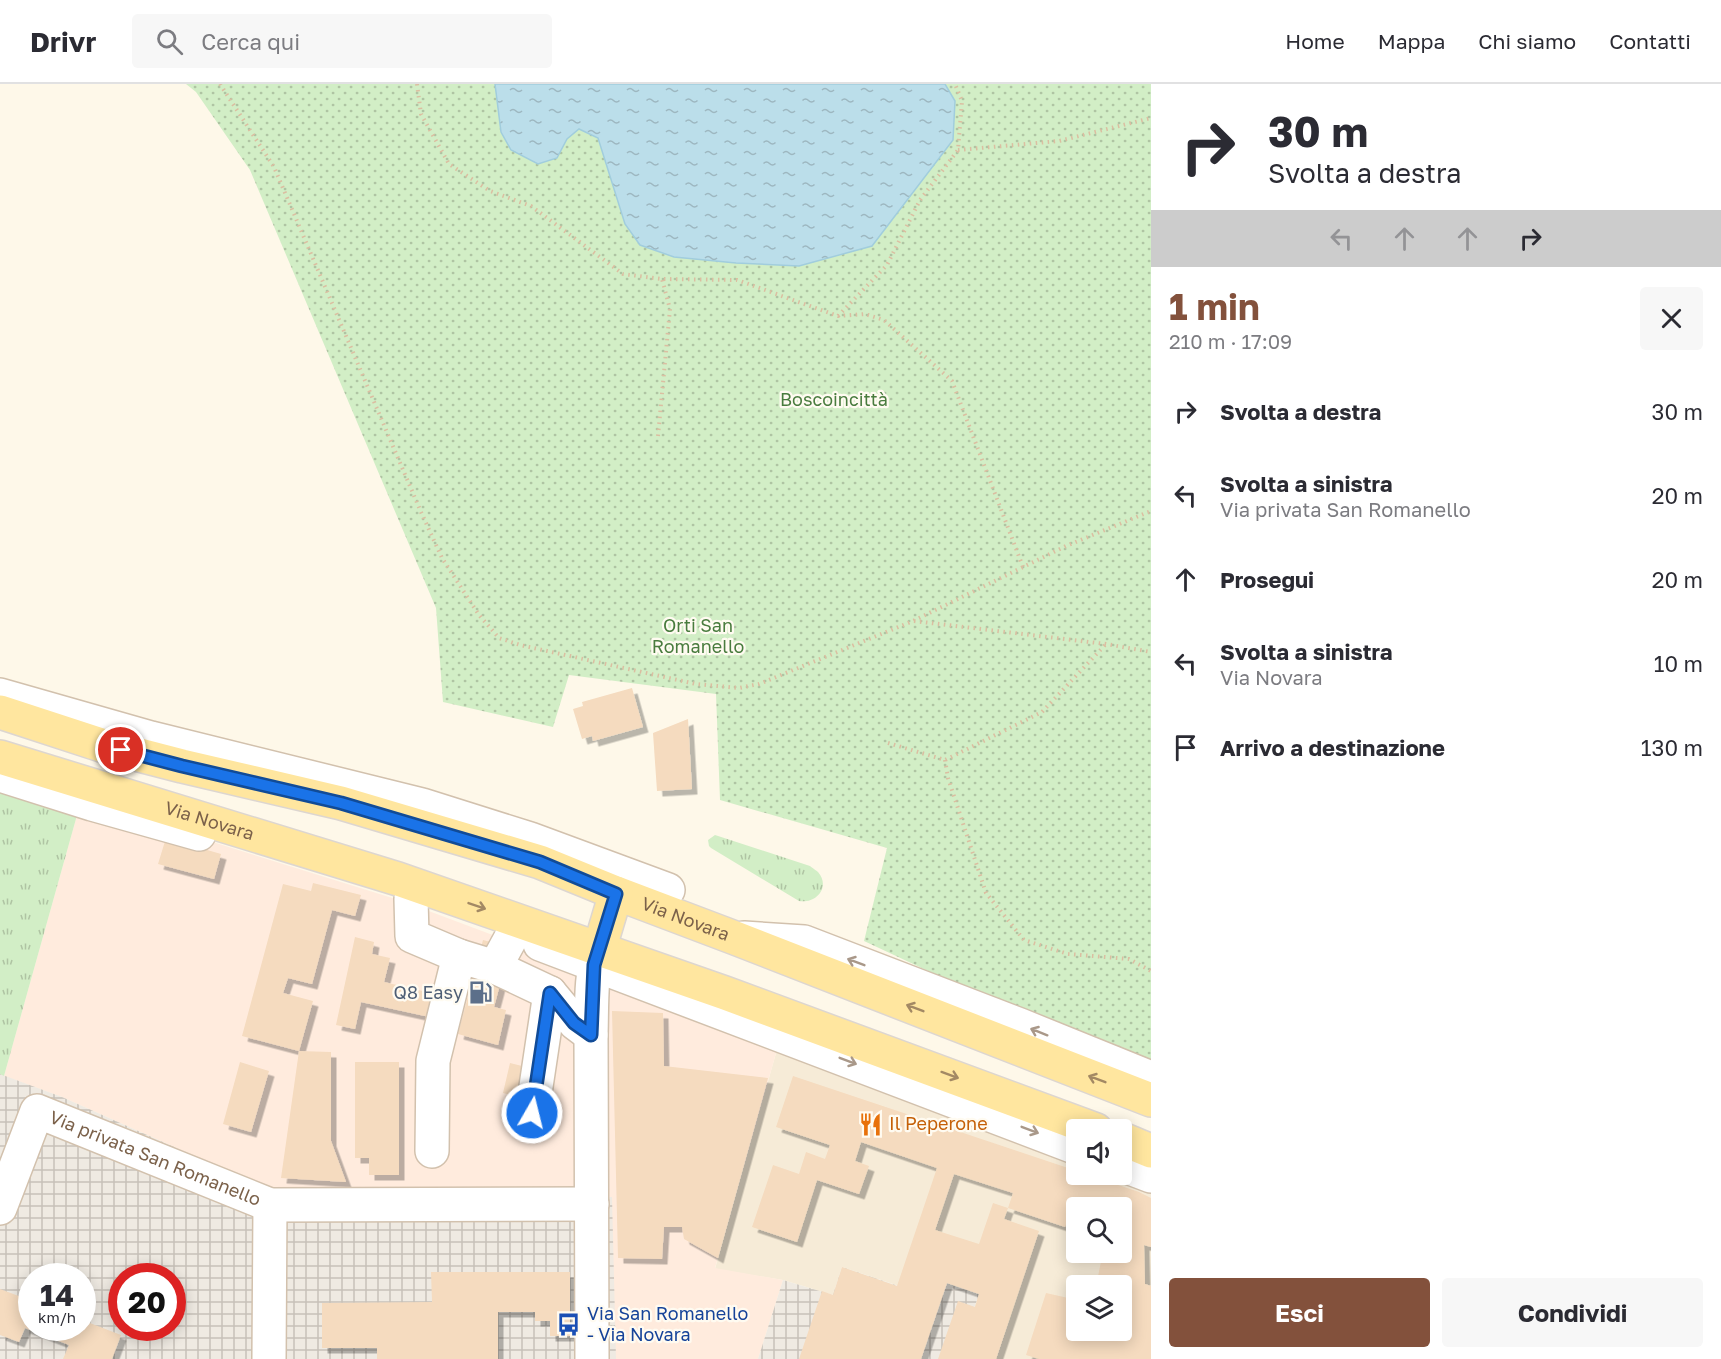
<!DOCTYPE html>
<html lang="it">
<meta charset="utf-8">
<style>
:root{--surface:#fff;--page:#f7f7f7;--text:#2b2b33;--muted:#7c7c81;--line:#e1e1e2;--accent:#83513c}
body{margin:0;font-family:"Golos Text",sans-serif;background:var(--page);color:var(--text);height:100vh;display:flex;flex-direction:column;font-size:22px;white-space:nowrap}
*{box-sizing:border-box;margin:0}
p{font-size:20px;color:var(--muted)}
.icon{flex:none;width:33px;height:33px;fill:none;stroke:currentColor;stroke-width:2;stroke-linecap:round;stroke-linejoin:round}
.map{position:relative;flex:1;overflow:hidden}
.details{display:flex;flex-direction:column;background:var(--surface);width:570px}
.details>*{flex:none}
.guide{background:#fff;color:var(--text);overflow:hidden}
.tools{position:absolute;left:1066px;top:1035px;display:grid;gap:12px}
.tools a{display:grid;place-items:center;width:66px;height:66px;border-radius:6px;background:var(--surface);box-shadow:0 3px 15px #0003;font-size:30px}
.speed{position:absolute;left:18px;top:1179px;display:flex;gap:12px;font-size:30px;font-weight:700;text-align:center}
.speed>*{display:grid;place-content:center;width:78px;height:78px;border-radius:50%;background:var(--surface);box-shadow:0 3px 15px #0003;line-height:1}
.speed small{font-size:15px;font-weight:400}
.speed .limit{border:9px solid #d22;background:#fff;color:#111}
.pin{position:absolute;display:grid;place-items:center;width:51px;height:51px;color:#fff;margin:-26px;border:3px solid #fff;border-radius:50%;box-shadow:0 2px 6px #0007}
.me{position:absolute;width:66px;margin:-33px;rotate:8deg;stroke-linejoin:round;filter:drop-shadow(0 0 4px #0008)}
.turn{display:flex;align-items:center;gap:21px;height:126px;padding:0 18px;font-size:27px}
.turn .icon{width:78px;height:78px;stroke-width:2.5}
.turn b{display:block;font-size:42px;line-height:51px}
.lanes{display:flex;align-items:center;height:57px;padding:0 18px;background:#0003;justify-content:center;gap:30px;direction:ltr}
.lanes .off{opacity:.35}
.round{display:grid;place-items:center;flex:none;width:63px;height:63px;border-radius:6px;background:var(--page)}
.overview{display:flex;align-items:center;justify-content:space-between;height:102px;padding:0 18px}
h1{font-size:36px;font-weight:700;line-height:45px;color:var(--accent)}
.button{display:flex;gap:12px;margin-top:auto;padding:12px 18px}
.button a{flex:1;height:69px;border-radius:6px;background:var(--accent);color:#fff;font-size:24px;font-weight:700;line-height:69px;text-align:center}
.button a+a{background:var(--page);color:var(--text)}
ul{padding:0;list-style:none}
li{display:flex;align-items:center;gap:18px;height:84px;padding:0 18px}
li div{flex:1}
li b{display:block;font-size:22px}
li em{font-style:normal}
header{display:flex;align-items:center;gap:36px;box-sizing:border-box;height:84px;padding:0 30px;background:var(--surface);border-bottom:2px solid var(--line)}
header strong{font-size:28px}
nav{display:flex;gap:33px;margin-inline-start:auto;font-size:21px}
.search{width:420px;height:54px;background:var(--page);display:flex;align-items:center;gap:15px;box-sizing:border-box;padding:0 21px;border-radius:6px;color:var(--muted);font-size:22px}
main{display:flex;flex:1;min-height:0}
.map>svg:first-child{display:block}
.residential{fill:#f6ebd7;fill-rule:evenodd}
.commercial{fill:#ffebdd}
.industrial{fill:url(#industrial-grid);fill-rule:evenodd}
.grass{fill:url(#grass-tufts)}
.park{fill:url(#park-dots)}
.water{fill:url(#water-ripples);stroke:#a1cddd;stroke-width:1.5}
.building{fill:#f5dbbf;filter:url(#shadow)}
.lines{fill:none;stroke-linecap:round;stroke-linejoin:round}
.minor-casing{stroke:#d2c1ad;stroke-width:36}
.major-casing{stroke:#ddd6d0;stroke-width:36}
.path{stroke:#dbbea1;stroke-width:4;stroke-dasharray:1.5 4.5;stroke-linecap:butt}
.minor{stroke:#fff;stroke-width:33}
.major{stroke:#ffe69f;stroke-width:33}
.oneway{stroke:#a38964}
.oneway2{stroke:#a99889}
.route-casing{stroke:#114b97;stroke-width:15}
.route{stroke:#1a73e8;stroke-width:10}
.labels{text-anchor:middle;stroke-width:4.5;stroke-linejoin:round;paint-order:stroke}
.park-label{font-size:18px;fill:#497c3e;stroke:#fffbf1}
.street-label{font-size:18px;fill:#7b614a;stroke:#fffbf1}
.service-label{font-size:18px;fill:#4e5e75;stroke:#fffbf1;text-anchor:end}
.food-label{font-size:18px;fill:#c56008;stroke:#fffbf1;text-anchor:start}
.transit-label{font-size:18px;fill:#164399;stroke:#fffbf1;text-anchor:start}
</style>
<header>
<strong>Drivr</strong>
<div class="search"><svg class="icon" aria-label="search" viewBox="0 0 24 24"><circle cx="10" cy="10" r="6"/><path d="M15 15l6 6"/></svg>Cerca qui</div>
<nav><a>Home</a><a>Mappa</a><a>Chi siamo</a><a>Contatti</a></nav>
</header>
<main>
<div class="map">
<svg width="1151" height="1275" viewBox="0 0 1151 1275">
<defs>
<pattern id="industrial-grid" width="8" height="8" patternUnits="userSpaceOnUse" patternTransform="scale(1.5)"><rect width="8" height="8" fill="#efeae2"/><path d="M0 4h8M4 0v8" fill="none" stroke="#c7c1b9"/></pattern>
<pattern id="grass-tufts" width="24" height="20" patternUnits="userSpaceOnUse" patternTransform="scale(1.5)"><rect width="24" height="20" fill="#d2eec6"/><path d="M3 7l-1-3M5 7V3M7 7l1-3M15 17l-1-3M17 17v-4M19 17l1-3" fill="none" stroke="#afc4a3"/></pattern>
<pattern id="park-dots" width="8" height="8" patternUnits="userSpaceOnUse" patternTransform="scale(1.5)"><rect width="8" height="8" fill="#d2eec6"/><path d="M2 2h.1M6 6h.1" fill="none" stroke="#afc4a3" stroke-width="1.8" stroke-linecap="round"/></pattern>
<pattern id="water-ripples" width="26" height="14" patternUnits="userSpaceOnUse" patternTransform="scale(1.5)"><rect width="26" height="14" fill="#bbdeea"/><path d="M2 4q2-2 4 0t4 0M15 11q2-2 4 0t4 0" fill="none" stroke="#9db7c0"/></pattern>
<filter id="shadow"><feDropShadow dx="5.5" dy="5.5" stdDeviation="0" flood-color="#0004"/></filter>
</defs>
<rect width="100%" height="100%" fill="#fef8e9"/>
<path class="residential" d="M780,955l297,115v20h45l29,8v177h-194l22,-66 -38,7 -99,-33 -9,28 -50,-15 -68,-11zM1077,1124h45v44h-45zM1077,1202h45v44h-45z"/>
<path class="commercial" d="M81,717l321,100 160,60 218,78 -65,229 68,12 -25,79h-146l-328,-163 -222,-99 -58,-21z"/>
<path class="industrial" d="M0,990l62,23 222,99 328,1 4,162h-616zM32,1192h50v52h-50zM122,1192h50v52h-50z
M842,1183l98,33 7,-17 32,11 -22,65h-199l25,-79 50,15z"/>
<path class="grass" d="M0,691l81,26 -77,275 -4,-2z
M715,751l95,31c1,1 7,5 8,6 13,15 -2,32 -19,29l-88,-53 -2,-2 -1,-6z"/>
<path class="park" d="M186,0h965v991l-287,-134 23,-93 -167,-48 -4,-106 -147,-19 -16,52 -110,-25 -7,-94 -186,-438 -54,-78z"/>
<path class="water" d="M495,0h450l10,17 -2,39 -81,106 -73,20 -63,-3 -62,-6 -34,-12 -15,-21 -27,-86 -19,-9 -12,10 -10,19 -19,6 -27,-14 -10,-18z"/>
<path class="building" d="M632,604l11,39 -50,14 -1,-5 -10,3 -9,-30 10,-3 -1,-4z
M688,635l4,70 -35,2 -4,-58z
M166,754l55,16 -7,25 -56,-15z
M313,799l48,12 -6,21 -23,-6 -20,74 -24,-6 -5,15 30,8 -14,50 -57,-15 41,-152 28,7z
M355,853l19,5 -2,12 18,4 -6,24 56,13 -6,23 -73,-16 -6,27 -19,-4z
M483,856l27,7 -16,60 12,3 -8,35 -40,-11z
M612,927l51,2 1,53 104,12 -50,180 -34,-19 -2,-12h-18l-2,32 -44,-1z
M299,967l32,1v89l15,41 -65,-4z
M240,978l29,9 -18,61 -28,-8z
M355,978h44v113h-30v-17h-14z
M510,979l24,6 -8,30 -23,-6z
M793,992l284,95v3h9l53,18 12,6v49l-7,-2 1,39 6,2v73h-112l-13,-4 20,-62 31,7v30h45v-44h-26l7,-34h19v-44h-45v14l-9,-3 -3,8 -57,-19 5,-15 -59,-19 -19,56 44,14 14,-41 15,5 -4,11 35,12 -43,128h-58l20,-58 17,6 4,-13 -32,-11 -26,76h-122l23,-68 11,4 9,-28 55,19 40,-118 -76,-26 -6,19 14,5 -10,28 -42,-14 -20,62 -45,-15 21,-62 26,9 7,-22 19,7 5,-14 -54,-18z
M431,1188h139v64h-20v-15h-15v-9h-37v47h-121v-11h-55v-45l110,-1z
M0,1205l32,12v27h50v-8l39,15 -9,24h-49l6,-14 -44,-17 -6,14 -19,-7z"/>
<g class="lines">
<defs>
<g id="minor">
<path d="M0,611l151,43 271,67 108,34 138,51"/>
<path d="M0,691l92,29 107,30"/>
<path d="M411,815l1,37 47,20 36,11 55,26 25,30 16,12"/>
<path d="M744,854l60,4 216,83 131,53"/>
<path d="M540,860l537,204"/>
<path d="M495,883l18,-33"/>
<path d="M532,1029l18,-120"/>
<path d="M432,1067l1,-90 26,-105"/>
<path d="M1122,1081l29,11"/>
<path id="s1" d="M0,1124l37,-97 233,94 322,-1"/>
<path d="M269,1275l1,-154"/>
<path d="M592,1275l-1,-324c1,-29 -1,-58 8,-85"/>
</g>
<g id="major">
<path id="s2" d="M0,628l101,33 81,21 159,37 199,59 76,31 119,45 416,162"/>
<path id="s3" d="M0,673l398,122 327,114 371,137"/>
<path d="M599,866l17,-57"/>
<path d="M1122,1055l29,12"/>
</g>
</defs>
<use href="#minor" class="minor-casing"/>
<use href="#major" class="major-casing"/>
<path class="path" d="M220,0l54,83 147,345 21,46 37,57 20,23 21,7 176,39 43,4 20,-4 154,-63 153,-75 85,-35
M417,0l4,30 28,50 41,27 41,15 92,68 39,5 75,1 101,36 27,-2 19,6 68,61 71,186
M958,66l101,-9 92,-23
M838,232l49,-51 33,-65 38,-50 4,-49 -7,-17
M658,352l12,-127 -8,-30
M914,537l192,23 45,8
M888,659l57,17 97,-48 64,-68
M945,676l3,18 38,115 38,47 44,14 61,5 22,12"/>
<use href="#minor" class="minor"/>
<use href="#major" class="major"/>
</g>
<defs><path id="oneway-shaft" d="M-6 0H5M1.5-3L5.5 0L1.5 3" fill="none" stroke-width="1.6" stroke-linecap="round" stroke-linejoin="round" transform="scale(1.5)"/></defs>
<g class="oneway">
<use href="#oneway-shaft" transform="translate(477 822) rotate(19)"/>
<use href="#oneway-shaft" transform="translate(915 924) rotate(-159)"/>
<use href="#oneway-shaft" transform="translate(950 991) rotate(20)"/>
<use href="#oneway-shaft" transform="translate(1097 995) rotate(-159)"/>
</g>
<g class="oneway2">
<use href="#oneway-shaft" transform="translate(856 878) rotate(-159)"/>
<use href="#oneway-shaft" transform="translate(1039 948) rotate(-158)"/>
<use href="#oneway-shaft" transform="translate(848 977) rotate(21)"/>
<use href="#oneway-shaft" transform="translate(1030 1046) rotate(21)"/>
</g>
<g class="lines">
<defs>
<path id="route" d="M121,666l61,16 159,37 199,59 76,32 -22,71 -3,70 -17,-12 -24,-30 -18,120"/>
</defs>
<use href="#route" class="route-casing"/>
<use href="#route" class="route"/>
</g>
<defs>
<symbol id="fuel-bare" viewBox="-9 -9 18 18"><path d="M-5.5-6h7V0h2V4h1.3V-2.5L3-4.5l.8-.8L6-3V5H2.5V1h-1V6h-7ZM-4.2-4.7v3.2H.2V-4.7Z" fill="#5c6f8a" stroke="#fffbf1" stroke-width="2.5" paint-order="stroke"/></symbol>
<symbol id="restaurant-bare" viewBox="-9 -9 18 18"><path d="M-5-6h1v4h1v-4h1v4h1v-4h1v5L-1.5 .5V6h-2V.5L-5-1ZM5-6V6H3V1.5H1.5Q1.5-4 5-6Z" fill="#e8710a" stroke="#fffbf1" stroke-width="2.5" paint-order="stroke"/></symbol>
<symbol id="bus-bare" viewBox="-9 -9 18 18"><path d="M-5-6H5V4H4V6H2V4H-2V6H-4V4H-5ZM-3.5-4V0h7V-4ZM-3.5 1.2v1.5H-2V1.2ZM2 1.2v1.5H3.5V1.2Z" fill="#1a4fb4" stroke="#fffbf1" stroke-width="2.5" paint-order="stroke"/></symbol>
</defs>
<g fill-rule="evenodd">
<use href="#fuel-bare" x="464" y="892" width="33" height="33"/>
<use href="#restaurant-bare" x="854" y="1024" width="33" height="33"/>
<use href="#bus-bare" x="552" y="1224" width="33" height="33"/>
</g>
<g class="labels">
<g class="park-label">
<text x="834" y="322">Boscoincittà</text>
<text x="698" y="548">Orti San<tspan x="698" dy="21">Romanello</tspan></text>
</g>
<g class="street-label">
<text dy="6" stroke="none"><textPath href="#s3" startOffset="219">Via Novara</textPath></text>
<text dy="6" stroke="none"><textPath href="#s2" startOffset="717">Via Novara</textPath></text>
<text dy="6" stroke="none"><textPath href="#s1" startOffset="231">Via privata San Romanello</textPath></text>
</g>
<g class="service-label">
<text x="463" y="915">Q8 Easy</text>
</g>
<g class="food-label">
<text x="889" y="1046">Il Peperone</text>
</g>
<g class="transit-label">
<text x="587" y="1236">Via San Romanello<tspan x="587" dy="21">- Via Novara</tspan></text>
</g>
</g>
</svg>
<div class="tools">
<a><svg class="icon" aria-label="sound" viewBox="0 0 24 24"><path d="M4 9h4l5-4v14l-5-4H4zM17 9q2 3 0 6"/></svg></a>
<a><svg class="icon" aria-label="search" viewBox="0 0 24 24"><circle cx="10" cy="10" r="6"/><path d="M15 15l6 6"/></svg></a>
<a><svg class="icon" aria-label="layers" viewBox="0 0 24 24"><path d="M12 4l9 5-9 5-9-5zM3 14l9 5 9-5"/></svg></a>
</div>
<div class="speed"><div>14<small>km/h</small></div><div class="limit">20</div></div>
<div class="pin" style="left:121px;top:666px;background:#d93025"><svg class="icon" aria-label="arrive" viewBox="0 0 24 24"><path d="M6 21V4h12l-3 4 3 4H6"/></svg></div>
<svg class="me" style="left:532px;top:1029px" viewBox="-20 -20 40 40"><circle r="17" fill="#1a73e8" stroke="#fff" stroke-width="3"/><path d="M0-11L8 9 0 5-8 9z" fill="#fff"/></svg>
</div>
<section class="details">
<div class="guide">
<div class="turn"><svg class="icon" aria-label="right" viewBox="0 0 24 24"><path d="M7 20v-9h11M14 6l5 5-5 5"/></svg><div><b>30 m</b>Svolta a destra</div></div>
<div class="lanes"><svg class="icon off" aria-label="left" viewBox="0 0 24 24"><path d="M17 20v-9H6M10 6l-5 5 5 5"/></svg><svg class="icon off" aria-label="ahead" viewBox="0 0 24 24"><path d="M12 20V5M6 11l6-6 6 6"/></svg><svg class="icon off" aria-label="ahead" viewBox="0 0 24 24"><path d="M12 20V5M6 11l6-6 6 6"/></svg><svg class="icon" aria-label="right" viewBox="0 0 24 24"><path d="M7 20v-9h11M14 6l5 5-5 5"/></svg></div>
</div>
<div class="overview"><div><h1>1 min</h1><p>210 m · 17:09</p></div><a class="round"><svg class="icon" aria-label="close" viewBox="0 0 24 24"><path d="M6 6l12 12M18 6L6 18"/></svg></a></div>
<ul>
<li><svg class="icon" aria-label="right" viewBox="0 0 24 24"><path d="M7 20v-9h11M14 6l5 5-5 5"/></svg><div><b>Svolta a destra</b></div><em>30 m</em></li>
<li><svg class="icon" aria-label="left" viewBox="0 0 24 24"><path d="M17 20v-9H6M10 6l-5 5 5 5"/></svg><div><b>Svolta a sinistra</b><p>Via privata San Romanello</p></div><em>20 m</em></li>
<li><svg class="icon" aria-label="ahead" viewBox="0 0 24 24"><path d="M12 20V5M6 11l6-6 6 6"/></svg><div><b>Prosegui</b></div><em>20 m</em></li>
<li><svg class="icon" aria-label="left" viewBox="0 0 24 24"><path d="M17 20v-9H6M10 6l-5 5 5 5"/></svg><div><b>Svolta a sinistra</b><p>Via Novara</p></div><em>10 m</em></li>
<li><svg class="icon" aria-label="arrive" viewBox="0 0 24 24"><path d="M6 21V4h12l-3 4 3 4H6"/></svg><div><b>Arrivo a destinazione</b></div><em>130 m</em></li>
</ul>
<div class="button"><a>Esci</a><a>Condividi</a></div>
</section>
</main>
